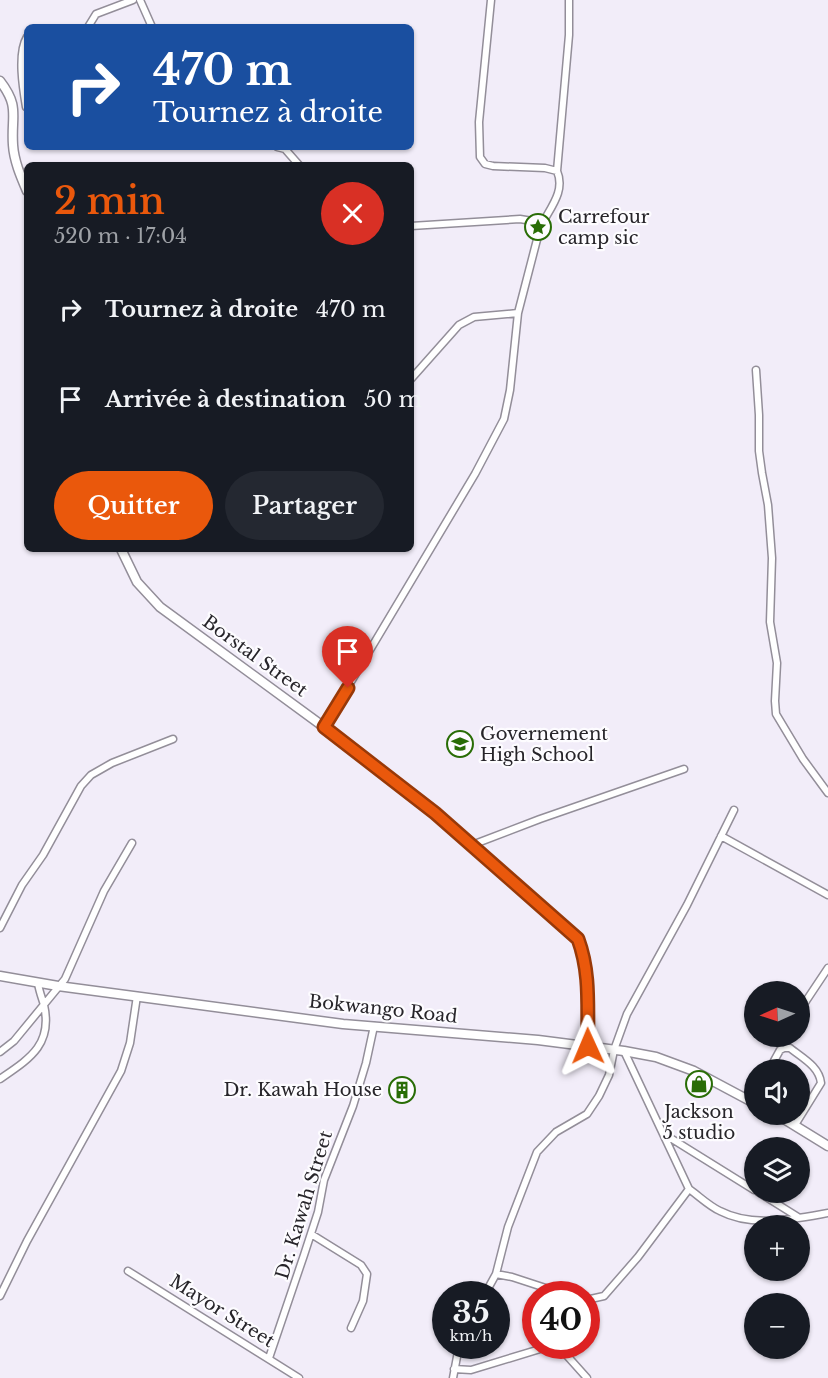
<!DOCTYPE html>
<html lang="fr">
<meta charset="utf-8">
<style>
:root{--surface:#171b24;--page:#242831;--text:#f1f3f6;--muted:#9ea1a6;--accent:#ea580c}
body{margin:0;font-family:"Libre Baskerville",serif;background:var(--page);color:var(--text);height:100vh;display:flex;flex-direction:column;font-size:22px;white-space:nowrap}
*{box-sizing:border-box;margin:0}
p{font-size:20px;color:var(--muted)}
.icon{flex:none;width:33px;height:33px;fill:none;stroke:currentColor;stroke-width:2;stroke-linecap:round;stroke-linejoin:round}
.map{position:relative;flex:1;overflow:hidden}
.side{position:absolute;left:24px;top:162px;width:390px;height:390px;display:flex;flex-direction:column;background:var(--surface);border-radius:9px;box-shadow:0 2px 4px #0004}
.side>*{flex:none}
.top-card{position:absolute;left:24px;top:24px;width:390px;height:126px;border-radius:9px;box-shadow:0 2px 4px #0004;background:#1a4fa0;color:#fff;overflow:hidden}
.needle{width:39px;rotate:267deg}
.controls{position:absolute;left:744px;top:981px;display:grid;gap:12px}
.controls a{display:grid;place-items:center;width:66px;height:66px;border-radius:50%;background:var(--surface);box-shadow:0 2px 4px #0004;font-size:30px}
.speed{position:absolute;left:432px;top:1281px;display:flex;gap:12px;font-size:30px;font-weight:700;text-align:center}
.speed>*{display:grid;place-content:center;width:78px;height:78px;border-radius:50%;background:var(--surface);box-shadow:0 2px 4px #0004;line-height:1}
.speed small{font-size:15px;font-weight:400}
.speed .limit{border:9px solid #d22;background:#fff;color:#111}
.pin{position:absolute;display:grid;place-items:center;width:51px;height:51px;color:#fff;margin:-62px -26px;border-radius:50% 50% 50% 0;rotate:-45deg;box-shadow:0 0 6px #0007}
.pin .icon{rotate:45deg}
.me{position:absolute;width:66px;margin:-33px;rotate:359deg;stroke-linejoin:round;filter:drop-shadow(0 0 4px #0008)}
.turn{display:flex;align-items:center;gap:21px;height:126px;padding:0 30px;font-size:27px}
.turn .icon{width:78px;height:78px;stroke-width:2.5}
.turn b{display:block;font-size:42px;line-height:51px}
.round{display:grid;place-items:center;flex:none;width:63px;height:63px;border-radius:32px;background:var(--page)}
.summary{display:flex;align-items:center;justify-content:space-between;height:102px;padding:0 30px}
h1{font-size:36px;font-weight:600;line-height:45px;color:var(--accent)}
.primary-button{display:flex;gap:12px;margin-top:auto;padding:12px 30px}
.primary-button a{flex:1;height:69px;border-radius:36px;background:var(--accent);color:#fff;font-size:24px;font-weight:600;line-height:69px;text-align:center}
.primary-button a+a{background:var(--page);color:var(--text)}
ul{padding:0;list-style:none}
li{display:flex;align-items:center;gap:18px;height:90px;padding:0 30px}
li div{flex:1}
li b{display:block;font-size:22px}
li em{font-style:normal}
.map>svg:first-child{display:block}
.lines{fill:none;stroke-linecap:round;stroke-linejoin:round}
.street-casing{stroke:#938e99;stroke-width:9}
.secondary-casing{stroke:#938e99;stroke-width:11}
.street{stroke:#fff;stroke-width:6}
.secondary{stroke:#fff;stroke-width:8}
.route-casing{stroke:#983908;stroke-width:15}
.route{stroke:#ea580c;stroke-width:10}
.labels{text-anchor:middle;stroke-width:4.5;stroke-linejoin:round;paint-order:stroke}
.poi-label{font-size:18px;fill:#27252a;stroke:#fdfcff;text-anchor:start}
.street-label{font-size:18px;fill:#27252a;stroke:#fdfcff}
</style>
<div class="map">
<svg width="828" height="1378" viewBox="0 0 828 1378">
<rect width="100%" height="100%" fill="#f2edf9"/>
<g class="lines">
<defs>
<path id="street" d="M140,0l12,27
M491,0l-12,122 1,35 5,7 8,2 52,2 12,3
M88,27l8,-13 37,-14
M26,107c-3,-18 -9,-54 1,-70
M277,147l8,2 14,16
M540,228c9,-19 26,-36 17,-57l12,-136v-35
M756,370l3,45v36l3,22 6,32 4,53 -2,64 7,41 -2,38 1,13 27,45 25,34
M411,379l48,-54 15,-8 44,-4
M324,727l151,-253 29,-55 6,-29 8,-77 22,-85 -8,-7 -12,-2 -109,7
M721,836l107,59
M472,845l68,-26 144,-50
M0,928l22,-43 21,-30 38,-69 10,-11 21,-12 61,-24
M800,1010l28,-42
M784,1048h6c12,10 29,18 31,35l-26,42
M0,1052l14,-11 51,-62 39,-88 28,-48
M769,1070l11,-20 4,-2 2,-12
M0,1079c29,-20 53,-34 44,-74 -2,-7 -5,-14 -6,-22
M664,1134l90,56
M689,1189c10,7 20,17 31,22 33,17 74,8 108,2
M758,1192l40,25
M311,1234l50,31 6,9 -4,27 -12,27
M128,1271l171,107
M496,1274l16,3 52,17
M485,1294l11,-20 12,-47 29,-75 19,-20 31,-18 12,-18 10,-21 5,-25 13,-36 60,-109 47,-95
M0,1296l27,-55 94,-170 9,-28 7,-47
M586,1300l18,-4 34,-39 51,-68 -65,-138
M269,1358l35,-103 14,-43 6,-32 29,-74 13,-43 8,-37
M454,1369l17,1 79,-24 11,3 26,29
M453,1378l6,-32"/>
<path id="secondary" d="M0,81c20,26 11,34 13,64 1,16 8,32 14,46
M121,549l16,33 23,25 164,120 111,86 143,126c13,35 9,70 10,107
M0,976l58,10 285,38 195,16 86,11 32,6 38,14 60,32
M776,1114l52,32"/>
</defs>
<use href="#street" class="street-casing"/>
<use href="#secondary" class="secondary-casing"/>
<use href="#street" class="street"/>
<use href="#secondary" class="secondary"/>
</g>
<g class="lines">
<defs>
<path id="route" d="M348,688l-24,39 111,86 143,126c13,35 9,70 10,107"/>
</defs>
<use href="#route" class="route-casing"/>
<use href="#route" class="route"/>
</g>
<defs>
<symbol id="sight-ring" viewBox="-11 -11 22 22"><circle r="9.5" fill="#fdfcff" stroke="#296d06" stroke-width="1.5"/><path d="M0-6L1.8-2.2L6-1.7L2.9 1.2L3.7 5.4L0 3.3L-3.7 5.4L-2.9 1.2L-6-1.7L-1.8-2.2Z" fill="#296d06"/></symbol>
<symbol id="school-ring" viewBox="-11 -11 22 22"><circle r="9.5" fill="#fdfcff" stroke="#296d06" stroke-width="1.5"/><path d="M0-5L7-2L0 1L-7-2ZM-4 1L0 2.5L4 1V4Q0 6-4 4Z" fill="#296d06"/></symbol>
<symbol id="shop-ring" viewBox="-11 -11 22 22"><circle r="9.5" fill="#fdfcff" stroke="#296d06" stroke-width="1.5"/><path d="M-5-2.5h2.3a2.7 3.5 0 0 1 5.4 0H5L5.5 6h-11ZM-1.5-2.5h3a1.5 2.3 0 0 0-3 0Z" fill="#296d06"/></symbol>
<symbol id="building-ring" viewBox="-11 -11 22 22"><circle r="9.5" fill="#fdfcff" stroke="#296d06" stroke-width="1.5"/><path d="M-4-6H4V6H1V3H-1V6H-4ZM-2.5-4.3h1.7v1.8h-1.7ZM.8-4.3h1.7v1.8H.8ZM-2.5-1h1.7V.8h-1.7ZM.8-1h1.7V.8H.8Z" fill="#296d06"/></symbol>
</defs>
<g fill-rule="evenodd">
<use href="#sight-ring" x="523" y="212" width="30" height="30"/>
<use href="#school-ring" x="445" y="729" width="30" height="30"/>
<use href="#shop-ring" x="684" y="1069" width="30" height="30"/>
<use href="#building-ring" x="387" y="1075" width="30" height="30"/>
</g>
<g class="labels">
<g class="poi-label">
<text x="558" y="223">Carrefour<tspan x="558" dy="21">camp sic</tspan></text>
<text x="480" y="740">Governement<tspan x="480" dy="21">High School</tspan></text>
<text x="382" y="1096" text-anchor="end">Dr. Kawah House</text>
<text x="699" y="1118" text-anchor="middle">Jackson<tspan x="699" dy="21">5 studio</tspan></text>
</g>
<g class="street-label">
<text transform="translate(255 656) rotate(36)" y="6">Borstal Street</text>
<text transform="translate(383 1009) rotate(6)" y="6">Bokwango Road</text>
<text transform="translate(304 1205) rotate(-73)" y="6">Dr. Kawah Street</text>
<text transform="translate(222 1311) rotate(32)" y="6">Mayor Street</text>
</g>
</g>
</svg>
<div class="controls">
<a><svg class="needle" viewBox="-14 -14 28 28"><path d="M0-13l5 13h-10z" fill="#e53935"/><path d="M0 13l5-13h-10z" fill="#9ea1a6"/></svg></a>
<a><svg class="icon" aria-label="sound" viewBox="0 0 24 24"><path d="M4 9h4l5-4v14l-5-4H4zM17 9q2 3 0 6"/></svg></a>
<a><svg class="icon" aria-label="layers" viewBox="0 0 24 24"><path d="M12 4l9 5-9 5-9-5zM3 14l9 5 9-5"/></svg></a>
<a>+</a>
<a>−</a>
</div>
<div class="speed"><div>35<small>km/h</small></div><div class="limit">40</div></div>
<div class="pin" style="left:348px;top:688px;background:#d93025"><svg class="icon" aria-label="arrive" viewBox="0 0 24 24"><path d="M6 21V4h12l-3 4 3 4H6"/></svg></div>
<svg class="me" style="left:588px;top:1046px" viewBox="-20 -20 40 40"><path d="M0-17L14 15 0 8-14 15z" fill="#ea580c" stroke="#fff" stroke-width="4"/></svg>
<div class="top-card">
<div class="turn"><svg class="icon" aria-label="right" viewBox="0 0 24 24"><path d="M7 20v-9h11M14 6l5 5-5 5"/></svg><div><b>470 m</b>Tournez à droite</div></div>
</div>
<section class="side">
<div class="summary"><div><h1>2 min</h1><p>520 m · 17:04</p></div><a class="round" style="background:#d93025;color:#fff"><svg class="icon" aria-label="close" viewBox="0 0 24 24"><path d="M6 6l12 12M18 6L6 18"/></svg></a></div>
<ul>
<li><svg class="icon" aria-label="right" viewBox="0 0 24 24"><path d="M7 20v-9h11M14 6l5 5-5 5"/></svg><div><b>Tournez à droite</b></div><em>470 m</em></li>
<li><svg class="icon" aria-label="arrive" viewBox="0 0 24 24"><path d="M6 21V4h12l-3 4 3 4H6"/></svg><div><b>Arrivée à destination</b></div><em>50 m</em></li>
</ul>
<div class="primary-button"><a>Quitter</a><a>Partager</a></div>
</section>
</div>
